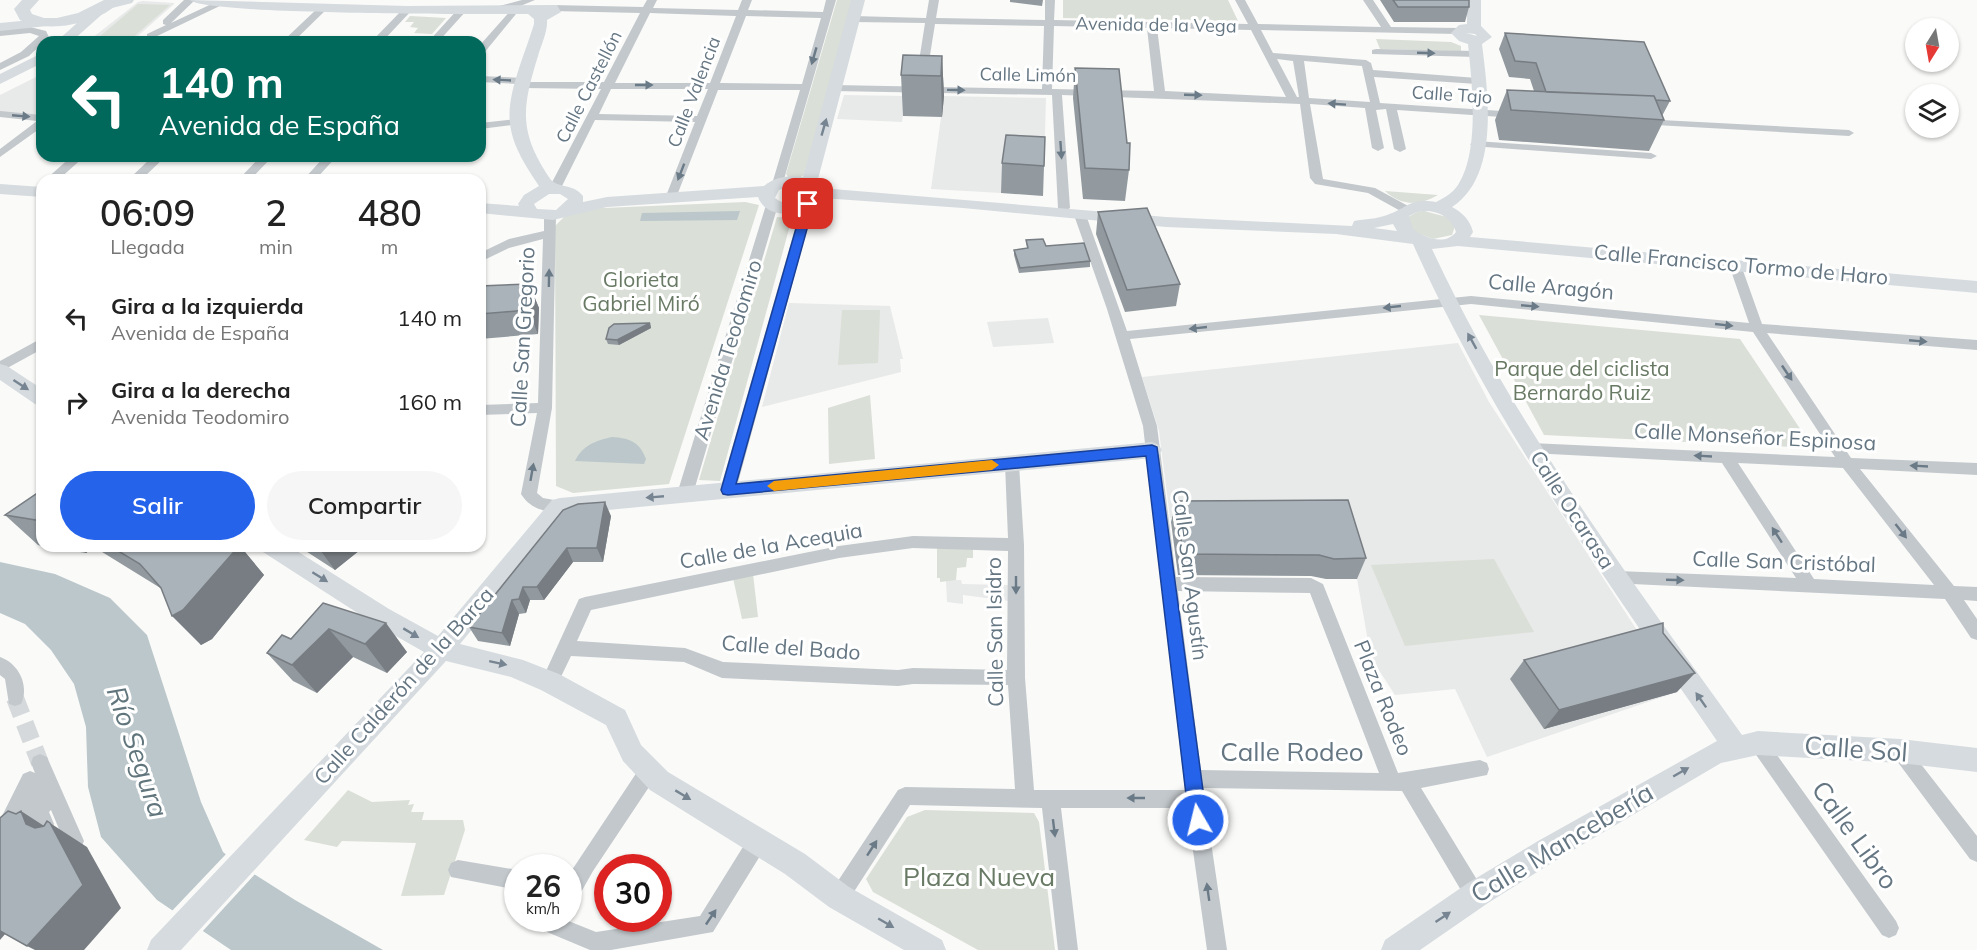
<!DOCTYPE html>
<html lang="es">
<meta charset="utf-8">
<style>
:root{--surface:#fff;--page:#f6f6f6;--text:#222;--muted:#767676;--accent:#2563eb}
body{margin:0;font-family:Mulish,sans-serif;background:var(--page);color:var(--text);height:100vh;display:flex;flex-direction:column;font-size:22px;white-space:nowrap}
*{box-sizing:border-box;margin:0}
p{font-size:20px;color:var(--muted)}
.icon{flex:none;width:33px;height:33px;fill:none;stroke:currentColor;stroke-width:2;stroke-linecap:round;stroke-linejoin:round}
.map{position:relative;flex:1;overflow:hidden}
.side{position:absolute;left:36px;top:174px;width:450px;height:378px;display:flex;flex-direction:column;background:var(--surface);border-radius:18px;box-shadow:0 2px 4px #0004}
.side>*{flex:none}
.top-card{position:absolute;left:36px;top:36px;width:450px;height:126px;border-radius:18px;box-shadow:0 2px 4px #0004;background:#00695c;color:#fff;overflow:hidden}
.needle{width:39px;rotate:191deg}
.buttons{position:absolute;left:1905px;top:18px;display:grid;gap:12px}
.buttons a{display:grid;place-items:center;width:54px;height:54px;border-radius:50%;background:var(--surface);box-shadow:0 2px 4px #0004;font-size:30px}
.speed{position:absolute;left:504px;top:854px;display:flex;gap:12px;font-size:30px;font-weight:700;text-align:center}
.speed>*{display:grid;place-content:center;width:78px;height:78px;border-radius:50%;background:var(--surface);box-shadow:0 2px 4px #0004;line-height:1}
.speed small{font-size:15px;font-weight:400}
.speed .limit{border:9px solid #d22;background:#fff;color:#111}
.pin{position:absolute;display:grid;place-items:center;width:51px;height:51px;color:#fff;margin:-26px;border-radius:12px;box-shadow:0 3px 9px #0006}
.me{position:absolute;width:66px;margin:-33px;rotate:352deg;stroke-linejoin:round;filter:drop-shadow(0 0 4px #0008)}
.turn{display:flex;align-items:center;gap:21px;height:126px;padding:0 24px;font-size:27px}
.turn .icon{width:78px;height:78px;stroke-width:2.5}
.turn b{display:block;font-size:42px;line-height:51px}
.eta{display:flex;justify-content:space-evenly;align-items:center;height:102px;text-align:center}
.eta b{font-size:36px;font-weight:600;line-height:42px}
.button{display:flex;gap:12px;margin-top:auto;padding:12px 24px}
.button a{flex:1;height:69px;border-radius:36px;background:var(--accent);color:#fff;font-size:24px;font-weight:600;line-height:69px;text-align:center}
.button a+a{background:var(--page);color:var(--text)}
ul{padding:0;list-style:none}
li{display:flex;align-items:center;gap:18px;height:84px;padding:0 24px}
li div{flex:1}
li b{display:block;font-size:22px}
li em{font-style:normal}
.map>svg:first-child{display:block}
.built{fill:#e8e9e9}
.green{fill:#dadfd7}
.water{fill:#bbc7cb}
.pier{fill:#fafaf8}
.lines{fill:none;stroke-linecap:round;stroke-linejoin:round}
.street-tunnel{stroke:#d5d9db;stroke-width:18;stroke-dasharray:18 9;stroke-linecap:butt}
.street{fill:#c3c8cc;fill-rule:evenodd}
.secondary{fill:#d6dbdf;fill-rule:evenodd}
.primary{fill:#d6dbdf;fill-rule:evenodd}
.wall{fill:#929a9f}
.shaded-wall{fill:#777d82}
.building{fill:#aab3b9;stroke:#777d82;stroke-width:1.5}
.oneway{fill:#6a7a87}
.oneway2{fill:#768591}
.route{fill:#2563eb;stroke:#184099;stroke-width:1.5}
.slow{fill:#f59e0b}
.labels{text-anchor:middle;stroke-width:6;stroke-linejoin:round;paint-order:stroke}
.far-street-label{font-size:18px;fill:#657683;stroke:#fff}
.street-label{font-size:21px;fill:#657683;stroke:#fff}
.park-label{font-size:21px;fill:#687a64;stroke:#fff}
.near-street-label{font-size:26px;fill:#657683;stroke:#fff}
.near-park-label{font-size:26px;fill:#687a64;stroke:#fff}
.near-water-label{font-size:27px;font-style:italic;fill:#60757c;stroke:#fff}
</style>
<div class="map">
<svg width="1977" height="950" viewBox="0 0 1977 950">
<rect width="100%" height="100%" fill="#fafaf8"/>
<path class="built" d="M143,1l31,2v1l-43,38h-44l51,-40z
M42,74v35l-9,7 -33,-3v-18z
M844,95l62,1 -4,26 -65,-3z
M944,96l102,2 -2,70 -40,3 -3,22 -70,-4z
M789,303l101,3 13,53h-3l1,13 -139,35z
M1048,318l6,25 -61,4 -6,-25z
M1458,343l31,59 188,290 -190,65 -32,-68 -60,6 -24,-37 -14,-79 -17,-62 -170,1 -11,-87 -17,-54z
M946,580h15l1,4 46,1 1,16 -46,-6v9l-16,-2z"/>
<path class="green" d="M837,0h16l-49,175 -5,3 -11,-1 -2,-3z
M1063,0h165l10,21 -175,-3z
M138,4l32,1 -39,34 -33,-1z
M410,16l36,2 -14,16 -18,-1 4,-5 -8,-1 4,-5h-9z
M1376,39l75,3 10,4v5l-81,-2z
M1385,191l53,4c-18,11 -37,11 -53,-4z
M745,202l14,3 -90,279 -96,9 -17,-7 -1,-260 12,-12 13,-5z
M1424,211l23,6 8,9 -3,9 -19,4 -21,-8 -4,-14 9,-5z
M777,217l15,1 -72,263 -21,-1z
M842,310h38l-2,53 -40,2z
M1479,315l261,24 73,109 -269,-13z
M870,395l5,64 -46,5 -1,-56z
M937,545l36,3v10h-6l-1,9 -9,1 -1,12 -16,2v-4h-3z
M1494,559l40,73 -129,14 -34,-81z
M753,574l5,43 -16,2 -9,-41z
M348,790l24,12 38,-2 -2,5 6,-1 -3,8h13l-2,8h41l2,10 -21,65 -43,1 15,-53 -74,-2 -5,6 -33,-7z
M925,810l109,3 5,9 16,128h-77l-105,-58 -7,-13 41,-62z"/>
<path class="water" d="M740,211l-3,9 -97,1 2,-8z
M612,437c17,1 28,5 34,22l-2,5 -69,-3c8,-16 20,-20 37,-24z
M0,562l55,12 55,24 37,37 54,167 22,50 12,10 60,38 88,50h-152l-74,-50 -56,-63 -13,-50 -2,-60 -12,-43 -23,-34 -26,-26 -25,-11z"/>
<path class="pier" d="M228,852l29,20 -56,61 -31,-20z"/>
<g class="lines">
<path class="street-tunnel" d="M15,698l25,65"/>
<path class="street" d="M184,0h11l-24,23 47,-22 8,2 -73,35h-6v-4l19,-9 -3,-1v-4z
M522,0h13l-22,9 5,3 -2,2 -32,39 -4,1v-9l32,-36 -13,1v-4z
M647,0h10l-4,8 85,2 4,-10h10l-4,10 75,2 3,-12h10l-54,186h-8l-2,-2 28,-94h-82l-42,108h-8l-2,-2 29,-74 -100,-2 -34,68 -6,3 -4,-1 -2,-2 52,-99 -78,-1 -4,-1v-3l-39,-2v-6l44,2 5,4h75l36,-69 -88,-2 -5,-3 5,-3 91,2zM650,13l86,3 -26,67h-95zM746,16l75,2 -19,66 -82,-1zM611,89h97l-11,27 -98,-2z
M929,0h10l-3,18 109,2v-20h10l-1,20 194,4 -13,-24h10l13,24 123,3 -18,-27h10l18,27 67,1 5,3 -5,3 -197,-4 12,23 93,7 5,3 2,7 104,8 5,3 -5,3 -103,-7 6,26 137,9 5,3 -5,3 -120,-8 9,39 -6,3 -6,-3 -8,-40 -10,1 8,38 -6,3 -6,-3 -7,-40 -55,-4 13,75 52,9 35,19 2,3 -6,4 -38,-21 -53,-9 -5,-6 -10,-74 -238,-9 8,113 -6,4 -6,-4 -6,-113 -218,-4 -5,-3 5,-3 208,4 2,-63 -109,-2 -8,50 -5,3 -5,-3 8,-51 -72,-1 -5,-3 5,-3 73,2zM1054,26l93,2 7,63 -102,-2zM1157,28l94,2 35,67 -121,-6zM1277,59l16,2 6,36h-2zM1304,61l58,5 8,36 -61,-4z
M321,5l8,2 -36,35h-11z
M404,8l8,2 -30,32h-11z
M459,8l8,2 -29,32h-10z
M30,27l16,4 3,6 -20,19 -29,14v-7l21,-11 18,-16 -9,-3 -30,3v-6z
M1376,49l100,2 5,3 -5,3 -104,-3v-4z
M0,111l42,4v12l-42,30v-8l37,-28 -37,-4z
M517,119l4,1v4l-41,5v-6z
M1642,119l207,11 5,3 -5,3 -211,-12v-4z
M1476,141l175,12 6,3 -6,3 -179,-13 -2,-2z
M72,156h13l-27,24h-13z
M153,156h13l-25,24h-13z
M261,156h12l-23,24h-12z
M325,156h12l-22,24h-12z
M808,200l6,4 -78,286 -3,4h-10l-3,-4 82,-286z
M772,201l6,4 -85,289 -3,4h-10l-3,-4 89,-289z
M1080,211l6,4 41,116 344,-35 278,27 -20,-58 6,-4 6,4 21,59 215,16v10l-210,-17 84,125 126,5v12l-117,-6 94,117 23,1v14l-13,-1 13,19v21l-6,-2 -26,-39 -334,-16 -2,-5 2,-5 6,-2 179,7 -74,-115 -191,-10 -5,-1 -2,-4 2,-4 5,-1 304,14 -82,-125 -282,-28 -341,35 27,87 19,151 135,1 12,6 75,189 82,-13 7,3 2,6 -2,6 -66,13 61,100 3,7 -3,7 -7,3 -7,-3 -66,-111 -199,-3 24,162h-20l-20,-142h-126l17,142h-20l-16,-142 -132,-3 -64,99 -7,3 -7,-3 -3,-7 3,-7 66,-100 7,-3 110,2 -7,-104 -95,-1 -15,2 -176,-8 -38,-16 -113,-6 -15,31 -6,3 -6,-3 -3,-5 38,-83 6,-2 254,-51 74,-10 95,2 -3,-74 2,-4h10l2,4 5,81 1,133 9,112h151l-42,-364 -36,-117 -33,-94zM1738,463l105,5 91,117 -120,-6zM913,548l95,3 -1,119 -94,-2 -15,2 -175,-8 -38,-14 -108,-7 14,-31 248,-52zM1178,591l132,2 69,180 -178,-3z
M550,212l6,4 -4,192 -15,85 6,5 22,4 3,4 -3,4c-16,5 -35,-1 -44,-16l16,-81 -57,2v-10l58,-2 5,-164 -34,9 -29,14v-9l29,-14 35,-8v-15z
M42,338v11l-42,23v-11z
M0,657c18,6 30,28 21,47l-6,2 -6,-2 -4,-25 -5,-4z
M1758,735l6,2 132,184 3,7 -3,7 -7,3 -7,-3 -130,-186 -3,-6 3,-6z
M1900,743l6,2 71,91v26l-7,-3 -76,-102 -3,-6 3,-6z
M40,754l7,3 37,84 -3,7 -7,2 -7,-2 -16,-38 -2,2 5,12 -3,7 -7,2 -5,-2 -10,11 -7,2 -7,-2 -2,-8 -6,7 -7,2v-23l23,-46 7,-3 5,2 -4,-10 2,-6z
M648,763l7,3 2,6 -2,6 -62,93 -18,32 -7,3v-30l73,-110z
M758,832l7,2 3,7 -3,7 -52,84 -102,18h-21l-43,-18 -3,-7 3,-7h20l-1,2 30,12 104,-16 51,-82z
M458,860l60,10v20l-67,-13 -3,-7 3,-7z"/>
<path class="secondary" d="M112,0h22l-2,3 -24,6 -37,33h-15l41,-37z
M190,0l217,6 150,-1 4,7 -14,8c1,11 -6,25 -9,36 -16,52 -20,76 13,124 8,8 23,4 32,16v6l24,-5 157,-11c11,-9 25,-11 39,-9l48,-177h14l-48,183 4,5 345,29 186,9 2,-5c11,-2 23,-2 33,-6 21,-7 22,-17 49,-13 8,-4 17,-9 22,-17 22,-34 14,-102 10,-141l-9,-3 -8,-8 8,-8 8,-1v-24h14v26l11,11 -10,7c6,49 18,132 -30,163 11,6 18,13 21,25l-3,5 507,44v12l-519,-47 -26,3c81,175 199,330 310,486l16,-4 142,8 77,9v24l-77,-9 -142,-8 -37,8 -163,96 -70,44 -68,47h-39l4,-10 83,-57 70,-42 179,-100c-110,-160 -225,-319 -304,-497l-77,-10 -170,-7 -203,-19 -141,-10c-13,19 -55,24 -64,-1l-151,10 -54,13 -73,-7v-10l39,3 -1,-2 6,-9 15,-9c-12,-18 -27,-40 -29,-63 -4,-28 16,-72 24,-99v-5l-6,-5c-41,0 -323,1 -338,-14zM1466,33l9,1 2,2zM791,186l12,1 5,5c-7,14 -22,15 -33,6l4,-8zM549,194h11l8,5 -12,11 -19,-1 -3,-5zM1429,211c13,2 23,8 27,21 -11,14 -31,6 -43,-3l-4,-13 8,-4zM1393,224l4,7 -23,-3z
M42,19l5,1 2,3 -2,3 -47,5v-8z
M42,53v10l-42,21v-10z
M0,184l42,3v10l-42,-3z
M0,364l7,2 35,23v17l-7,-2 -35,-24z
M1152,442l7,3 3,5 -3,5 -7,3 -586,56 -106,130 63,16 36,14 66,36 16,35 27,27 137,82 44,33 93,53 4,10h-42l-75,-43 -44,-33 -135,-84 -27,-29 -17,-36 -65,-35 -30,-13 -65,-16 -265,289h-34l4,-10 273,-288 -51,-29 -110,-71 -3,-6h29l100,63 49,27 114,-136 8,-2z"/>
<path class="primary" d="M22,0h17l-9,10 2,4 12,4h13l21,-5 26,-13h17c-19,24 -75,34 -101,20l-6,-11z"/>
</g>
<path class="wall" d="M1010,0h33l-1,6 -32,-4z
M1380,0h89v7l-4,15h-71z
M1505,33l165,68 -8,15 2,4 -15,31 -150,-11 -4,-20 12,-30 27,1 -4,-12 -21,-2 -10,-28z
M942,56l2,40 -2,21 -39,-1 -2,-41z
M1075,68l54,102 -4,31 -42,-2 -10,-101z
M1045,137l-2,59 -42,-3 1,-30z
M1098,212l82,72 -4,22 -51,6 -29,-78z
M1026,240l64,21v6l-71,6 -5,-18v-5l13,-2z
M480,273l6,13 43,-2 10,24 -1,26 -58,5z
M650,323l1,5 -32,17 -11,-1 -2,-5z
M42,490v56l-4,-1 -33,-30z
M1176,501l190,57 -9,21h-31l-15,-3 -133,-1 -7,-53z
M578,504l33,12 -8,46h-30l-29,38h-14l-4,13 -7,1 -9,32 -32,-5 -9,-14z
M44,546h196l24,29 -52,64 -11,6 -39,-56 -68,-42 -8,6z
M298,546h67l-30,24z
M323,603l84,49 -20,21 -34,-16 -36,36 -24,-12 -26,-28 24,-14z
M1663,633l14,59 -133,37 -34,-50 14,-19z"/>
<path class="shaded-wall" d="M942,56l2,40 -2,21 -1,-41z
M480,273l9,20 -9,12z
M529,284l10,24 -1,26 -10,-24z
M650,323l1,5 -32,17 -2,-5z
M605,502l6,14 -8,46 -6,-14z
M79,546h14l1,1 -8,6z
M239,546h1l24,29 -52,64 -11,6 -29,-29z
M317,546h48l-30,24z
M567,548l6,14 -29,38 -7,-13z
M523,587l7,13 -4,13 -7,-14z
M512,600l7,14 -9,32 -8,-13z
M386,623l21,29 -20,21 -22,-29z
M329,629l24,28 -36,36 -25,-28z
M1695,673l-18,19 -133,37 15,-19z
M21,811l34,22 -5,-10 37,24 34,61 -37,42h-49l-8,-4 -1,-122z
M0,929l6,4 -6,7z"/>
<path class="building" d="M1393,0h76v7h-71z
M1505,33l139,9 26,59 -14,-1 -2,-4 -108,-4 -10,-29 -21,-2z
M903,55l39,1 -1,20 -40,-1z
M1075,68l44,1 8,74h3l-1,27 -44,-2z
M1507,90l147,6 10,24 -153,-10z
M1006,135l39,2 -1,29 -42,-3z
M1147,208l33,76 -53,6 -29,-78z
M1043,239l3,7 38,-3 6,18 -70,7 -6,-18 14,-2 -2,-8z
M529,284l-1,26 -48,4v-28z
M650,323l-33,17 -11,-1 3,-11 5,-4z
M42,490v31l-37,-6z
M1348,500l18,58 -32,1 -15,-4 -136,-1 -7,-53z
M605,502l-8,46h-30l-30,39h-14l-4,12 -7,1 -10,33 -33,-6 94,-117 15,-6z
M110,546h129l-56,64 -11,6 -11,-28 -21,-24z
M323,603l63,20 -21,21 -36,-15 -37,36 -25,-12 15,-18 9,4z
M1663,623v10l32,40 -136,37 -35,-50z
M8,811l8,3 5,-3 5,13 9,4 9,-2 3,-5 3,2 33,62 -56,61 -27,-15v-113z"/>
<defs><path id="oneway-solid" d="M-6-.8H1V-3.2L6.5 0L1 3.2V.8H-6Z" transform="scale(1.5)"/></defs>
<g class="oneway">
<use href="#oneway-solid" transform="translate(1426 53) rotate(2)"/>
<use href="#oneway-solid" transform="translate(814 56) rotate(106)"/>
<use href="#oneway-solid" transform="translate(502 80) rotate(-177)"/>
<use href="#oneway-solid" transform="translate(644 85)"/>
<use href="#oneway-solid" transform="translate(956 90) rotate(1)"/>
<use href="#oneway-solid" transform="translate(1193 95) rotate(2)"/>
<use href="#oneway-solid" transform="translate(1337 104) rotate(-176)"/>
<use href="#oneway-solid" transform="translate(21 116) rotate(5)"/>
<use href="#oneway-solid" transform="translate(1061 150) rotate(86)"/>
<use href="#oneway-solid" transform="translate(681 172) rotate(111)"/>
<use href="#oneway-solid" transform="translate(549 278) rotate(-89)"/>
<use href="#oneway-solid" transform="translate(1530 306) rotate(5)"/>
<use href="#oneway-solid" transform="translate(1392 307) rotate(174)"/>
<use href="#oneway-solid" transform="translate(1724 325) rotate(6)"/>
<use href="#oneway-solid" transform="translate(1198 328) rotate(174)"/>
<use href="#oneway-solid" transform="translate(1918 341) rotate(5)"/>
<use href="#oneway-solid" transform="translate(1787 373) rotate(56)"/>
<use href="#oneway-solid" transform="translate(1703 456) rotate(-177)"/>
<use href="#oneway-solid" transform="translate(1919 466) rotate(-177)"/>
<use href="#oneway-solid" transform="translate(532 472) rotate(-80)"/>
<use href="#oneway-solid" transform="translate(1901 531) rotate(52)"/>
<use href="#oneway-solid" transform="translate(1777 535) rotate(-123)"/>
<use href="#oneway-solid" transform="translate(1675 580) rotate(2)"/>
<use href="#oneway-solid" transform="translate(1016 585) rotate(90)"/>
<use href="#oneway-solid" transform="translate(1136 798) rotate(180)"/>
<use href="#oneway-solid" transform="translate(1054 828) rotate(83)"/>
<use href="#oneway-solid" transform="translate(872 848) rotate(-57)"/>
<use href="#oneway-solid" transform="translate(1208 892) rotate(-98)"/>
<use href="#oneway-solid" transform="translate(711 917) rotate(-56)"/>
</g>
<g class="oneway2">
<use href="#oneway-solid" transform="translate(824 127) rotate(-74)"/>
<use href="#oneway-solid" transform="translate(1472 341) rotate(-119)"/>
<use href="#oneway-solid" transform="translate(21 385) rotate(33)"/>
<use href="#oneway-solid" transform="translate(655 497) rotate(175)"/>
<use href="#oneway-solid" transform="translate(320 577) rotate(32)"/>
<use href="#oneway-solid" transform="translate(411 633) rotate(31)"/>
<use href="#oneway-solid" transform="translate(498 663) rotate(12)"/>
<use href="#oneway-solid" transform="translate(1701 700) rotate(-125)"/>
<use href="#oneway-solid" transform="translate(1681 772) rotate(-30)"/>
<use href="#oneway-solid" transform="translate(683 795) rotate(31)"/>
<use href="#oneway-solid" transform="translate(1443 917) rotate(-34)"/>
<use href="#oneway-solid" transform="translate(886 923) rotate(30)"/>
</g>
<path class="route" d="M808,201l6,3 -78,280 416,-39 5,2 50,373 -3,6 -6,3 -6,-3 -3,-6 -43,-364 -418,39 -5,-1 -2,-4 82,-286z"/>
<path class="slow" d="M992,460l7,5 -7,5 -218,21 -7,-5 7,-5z"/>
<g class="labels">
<g class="far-street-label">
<text transform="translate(1156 25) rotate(1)" y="6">Avenida de la Vega</text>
<text transform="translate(1028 75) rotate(1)" y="6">Calle Limón</text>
<text transform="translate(589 87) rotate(-63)" y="6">Calle Castellón</text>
<text transform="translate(694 92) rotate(-69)" y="6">Calle Valencia</text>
<text transform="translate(1452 95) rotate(4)" y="6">Calle Tajo</text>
</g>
<g class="street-label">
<text transform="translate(1741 265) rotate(5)" y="7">Calle Francisco Tormo de Haro</text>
<text transform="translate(1551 287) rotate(5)" y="7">Calle Aragón</text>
<text transform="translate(523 337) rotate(-87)" y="7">Calle San Gregorio</text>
<text transform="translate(728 350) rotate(-73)" y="7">Avenida Teodomiro</text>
<text transform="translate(1755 437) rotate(3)" y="7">Calle Monseñor Espinosa</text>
<text transform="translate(1572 510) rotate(57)" y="7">Calle Ocarasa</text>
<text transform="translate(771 546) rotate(-10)" y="7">Calle de la Acequia</text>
<text transform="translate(1784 562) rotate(2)" y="7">Calle San Cristóbal</text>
<text transform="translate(1190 575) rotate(83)" y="7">Calle San Agustín</text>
<text transform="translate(995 632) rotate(-91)" y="7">Calle San Isidro</text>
<text transform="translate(791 648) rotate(4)" y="7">Calle del Bado</text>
<text transform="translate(404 686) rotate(-48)" y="7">Calle Calderón de la Barca</text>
<text transform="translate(1383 698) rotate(68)" y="7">Plaza Rodeo</text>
</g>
<g class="park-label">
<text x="641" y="287">Glorieta<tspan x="641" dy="24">Gabriel Miró</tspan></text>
<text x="1582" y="376">Parque del ciclista<tspan x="1582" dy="24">Bernardo Ruiz</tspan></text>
</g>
<g class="near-street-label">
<text transform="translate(1856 749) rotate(4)" y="9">Calle Sol</text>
<text x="1292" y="761">Calle Rodeo</text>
<text transform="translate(1855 835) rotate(54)" y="9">Calle Libro</text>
<text transform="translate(1562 843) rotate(-31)" y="9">Calle Mancebería</text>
</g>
<g class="near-park-label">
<text x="979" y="886">Plaza Nueva</text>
</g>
<g class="near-water-label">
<text transform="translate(137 752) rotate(71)" y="9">Río Segura</text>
</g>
</g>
</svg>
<div class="buttons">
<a><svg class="needle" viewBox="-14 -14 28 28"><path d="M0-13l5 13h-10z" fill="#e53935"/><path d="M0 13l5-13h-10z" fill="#767676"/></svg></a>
<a><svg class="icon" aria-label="layers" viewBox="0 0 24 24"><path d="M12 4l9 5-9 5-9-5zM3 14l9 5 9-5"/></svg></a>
</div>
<div class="speed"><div>26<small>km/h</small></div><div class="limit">30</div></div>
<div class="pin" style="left:808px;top:204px;background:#d93025"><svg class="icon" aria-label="arrive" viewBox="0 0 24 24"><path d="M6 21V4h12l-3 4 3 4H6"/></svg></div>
<svg class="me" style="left:1198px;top:820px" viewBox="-20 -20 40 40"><circle r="17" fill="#2563eb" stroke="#fff" stroke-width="3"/><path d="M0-11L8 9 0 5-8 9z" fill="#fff"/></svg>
<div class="top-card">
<div class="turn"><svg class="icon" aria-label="left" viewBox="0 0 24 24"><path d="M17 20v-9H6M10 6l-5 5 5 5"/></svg><div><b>140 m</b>Avenida de España</div></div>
</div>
<section class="side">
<div class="eta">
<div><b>06:09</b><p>Llegada</p></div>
<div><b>2</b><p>min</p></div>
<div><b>480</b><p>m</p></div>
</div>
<ul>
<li><svg class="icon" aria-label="left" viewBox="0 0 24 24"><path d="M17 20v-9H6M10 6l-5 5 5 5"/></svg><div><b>Gira a la izquierda</b><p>Avenida de España</p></div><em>140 m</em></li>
<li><svg class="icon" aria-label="right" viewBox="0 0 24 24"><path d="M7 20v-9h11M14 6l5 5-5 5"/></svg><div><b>Gira a la derecha</b><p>Avenida Teodomiro</p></div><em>160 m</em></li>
</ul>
<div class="button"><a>Salir</a><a>Compartir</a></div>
</section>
</div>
